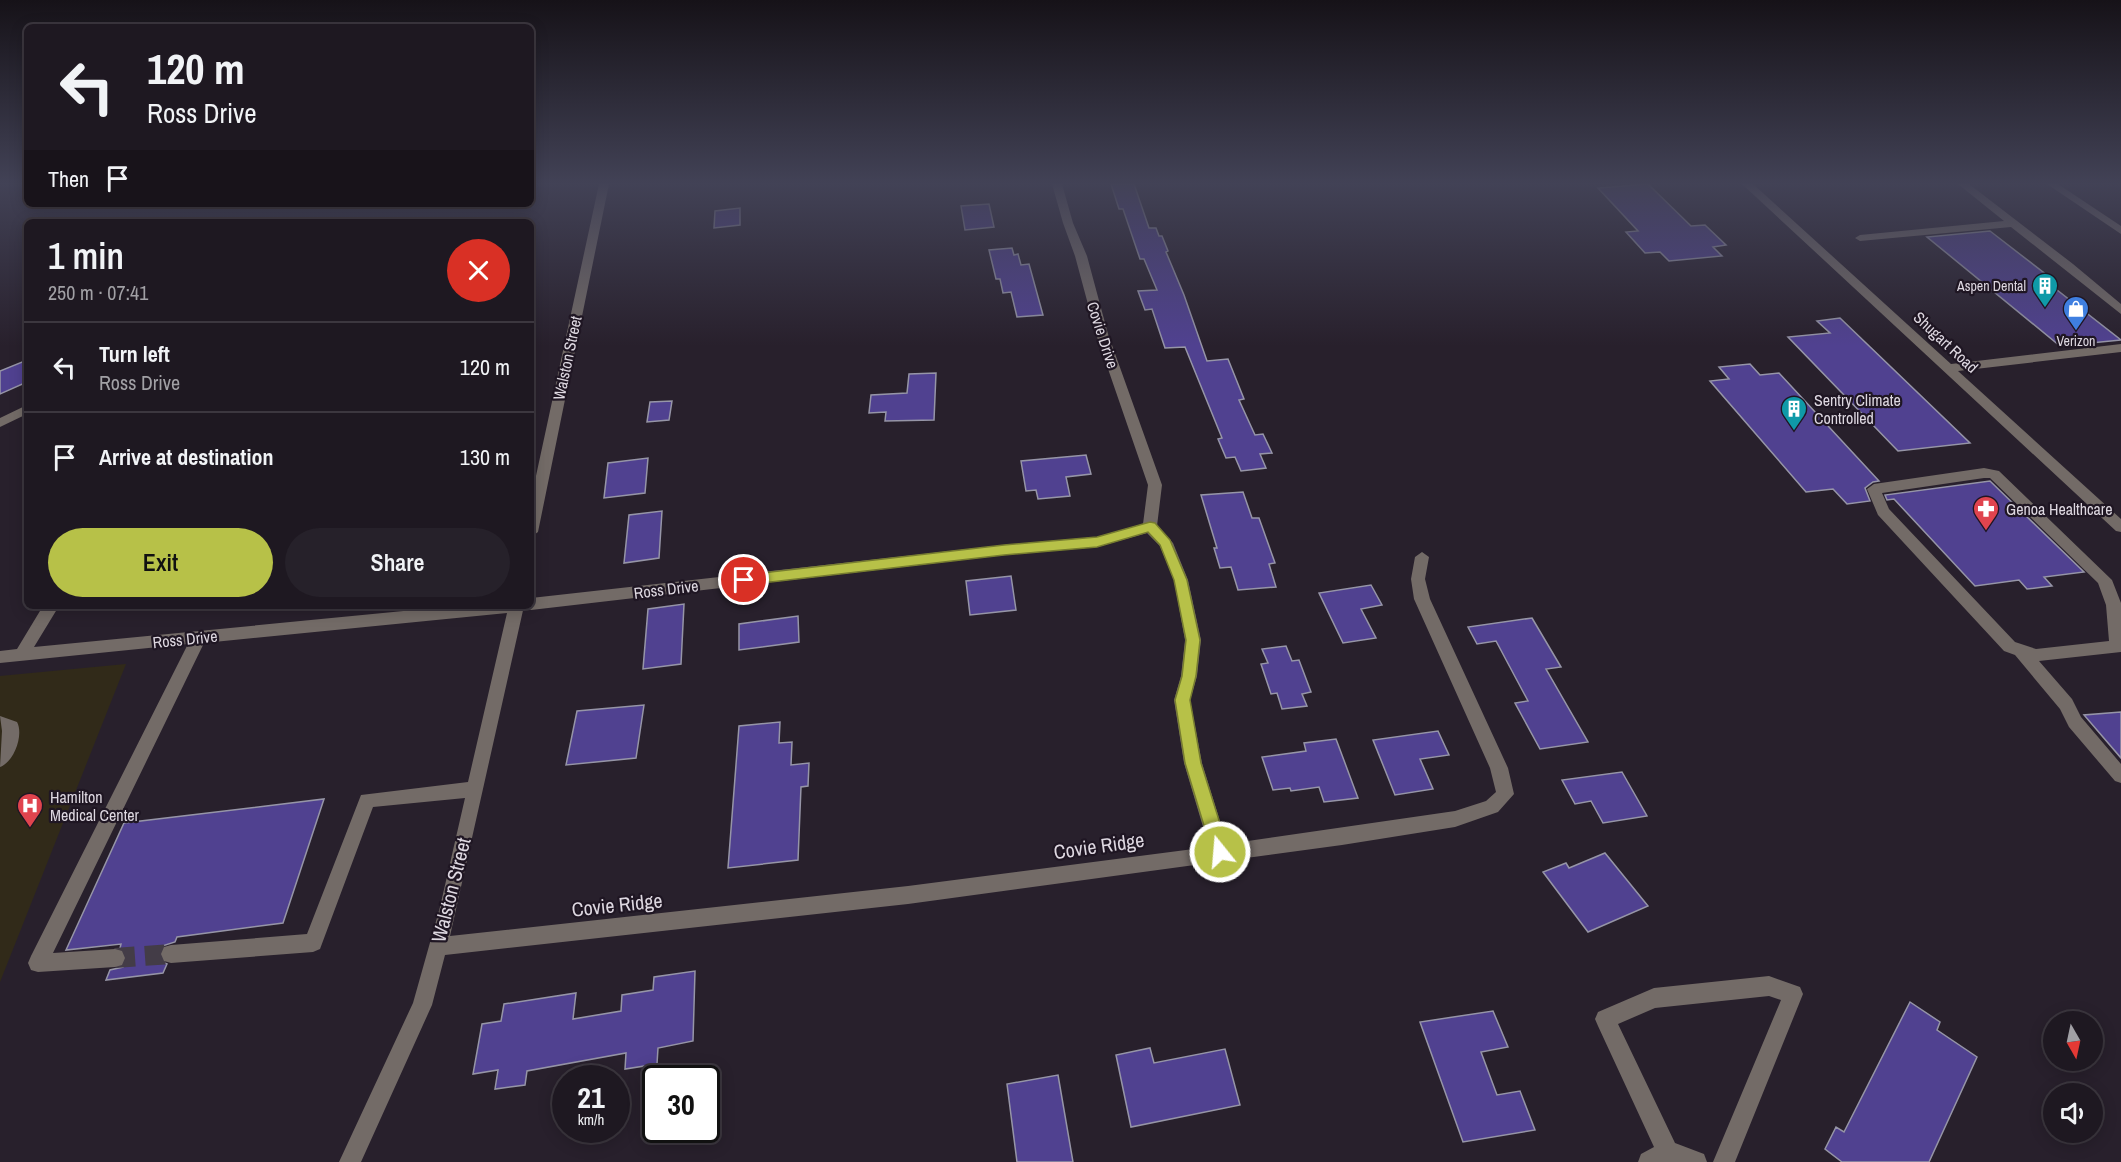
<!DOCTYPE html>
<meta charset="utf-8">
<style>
:root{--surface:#1e1821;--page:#26212a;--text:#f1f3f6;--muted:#a1a0a5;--line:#3c373f;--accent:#b7c148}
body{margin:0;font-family:"Archivo Narrow",sans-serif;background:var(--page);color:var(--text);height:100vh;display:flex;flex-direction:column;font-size:22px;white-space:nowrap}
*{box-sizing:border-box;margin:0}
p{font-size:20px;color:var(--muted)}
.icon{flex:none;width:33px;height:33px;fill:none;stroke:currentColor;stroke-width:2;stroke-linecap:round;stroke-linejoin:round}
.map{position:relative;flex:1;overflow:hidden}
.panel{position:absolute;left:24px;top:219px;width:510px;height:390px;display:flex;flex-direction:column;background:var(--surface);border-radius:9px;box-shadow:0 3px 15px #0003,0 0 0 2px var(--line)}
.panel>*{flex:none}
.banner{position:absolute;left:24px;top:24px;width:510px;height:183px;border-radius:9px;box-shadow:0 3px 15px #0003,0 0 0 2px var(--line);background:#1e1821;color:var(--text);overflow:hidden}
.needle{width:39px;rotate:171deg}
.buttons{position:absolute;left:2043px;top:1011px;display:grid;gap:12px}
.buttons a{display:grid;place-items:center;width:60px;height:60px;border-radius:50%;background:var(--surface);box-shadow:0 3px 15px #0003,0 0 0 2px var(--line);font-size:30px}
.speed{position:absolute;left:552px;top:1065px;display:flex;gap:12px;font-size:30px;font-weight:700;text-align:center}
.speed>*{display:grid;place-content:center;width:78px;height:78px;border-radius:50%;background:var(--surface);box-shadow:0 3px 15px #0003,0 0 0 2px var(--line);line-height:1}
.speed small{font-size:15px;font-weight:400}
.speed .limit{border:3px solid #111;border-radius:9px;background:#fff;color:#111}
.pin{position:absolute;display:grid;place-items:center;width:51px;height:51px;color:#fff;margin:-26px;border:3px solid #fff;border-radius:50%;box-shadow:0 2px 6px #0007}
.me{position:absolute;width:66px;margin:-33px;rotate:343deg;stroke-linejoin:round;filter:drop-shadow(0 0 4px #0008)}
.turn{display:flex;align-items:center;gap:21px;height:126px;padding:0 24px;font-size:27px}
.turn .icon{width:78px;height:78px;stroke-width:2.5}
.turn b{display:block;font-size:42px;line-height:51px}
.then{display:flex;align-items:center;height:57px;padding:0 24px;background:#0003;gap:12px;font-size:22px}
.round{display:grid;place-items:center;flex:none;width:63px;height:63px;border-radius:32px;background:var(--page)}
.summary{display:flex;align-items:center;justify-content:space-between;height:102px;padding:0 24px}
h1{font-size:36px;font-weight:600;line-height:45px}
.primary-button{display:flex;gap:12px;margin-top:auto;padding:12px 24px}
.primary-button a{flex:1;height:69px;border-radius:36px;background:var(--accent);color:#111;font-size:24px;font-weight:600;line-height:69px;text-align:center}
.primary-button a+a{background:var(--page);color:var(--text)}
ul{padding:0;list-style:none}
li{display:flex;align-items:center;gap:18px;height:90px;padding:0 24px;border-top:2px solid var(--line)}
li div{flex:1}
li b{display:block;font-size:22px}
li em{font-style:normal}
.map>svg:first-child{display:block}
.medical{fill:#312a19}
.building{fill:#504190;stroke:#9695a7;stroke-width:1.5}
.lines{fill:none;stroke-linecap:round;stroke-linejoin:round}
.minor-tunnel{stroke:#433c47;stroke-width:20;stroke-dasharray:20 10;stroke-linecap:butt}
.minor{fill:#736b67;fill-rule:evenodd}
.route{fill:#b7c148;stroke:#777d2f;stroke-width:1.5}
.labels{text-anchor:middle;stroke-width:4.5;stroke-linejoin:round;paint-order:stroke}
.far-poi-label{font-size:14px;fill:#ded8e1;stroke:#1f1623;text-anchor:end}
.street-label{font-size:16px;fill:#ded8e1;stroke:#1f1623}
.poi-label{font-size:16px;fill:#ded8e1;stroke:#1f1623;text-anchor:start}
.near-street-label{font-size:20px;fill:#ded8e1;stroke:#1f1623}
</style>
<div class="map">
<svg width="2121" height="1162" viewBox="0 0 2121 1162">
<rect width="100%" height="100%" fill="#28202c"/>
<path class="medical" d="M126,664l-126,318v-306z"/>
<path class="building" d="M1111,184h23l15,44h7l3,8h3l6,15 -2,1 18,43 23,66 21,-2 16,40 -5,1 16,35 8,-1 9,19 -12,1 6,14 -25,3 -6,-14 -9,1 -8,-19 4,-1 -37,-91 -20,1 -13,-39 -7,1 -7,-19 19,-1 -13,-31h-4l-17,-50h-4z
M1648,184l43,42 14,-1 21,20 -13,2 9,9 -53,5 -9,-9 -15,1 -19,-21 12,-1 -40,-43z
M989,204l5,23 -29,3 -4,-24z
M740,208v17l-26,3 1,-17z
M1990,231l62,48h-9l78,61 -61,6 -133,-109z
M1012,248l2,7 4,-1 3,11 8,-1 14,51 -26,2 -6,-25 -8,1 -3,-14h-4l-7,-29z
M1840,318l130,125 -72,8 -110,-114 42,-4 -13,-12z
M27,360v22l-27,12v-23z
M1750,364l10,11 19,-2 100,108 -6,1 -8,6 5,13 -23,3 -14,-15 -27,3 -96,-111 19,-2 -10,-12z
M936,373l-2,47 -49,1 1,-9 -17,1 2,-18 36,-2 2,-19z
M672,401l-3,19 -22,2 3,-20z
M1086,455l5,19 -25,3 4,19 -32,3 -2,-9 -10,1 -5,-30z
M648,458l-3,35 -41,5 4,-35z
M1990,481l94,91 -40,5 8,9 -25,3 -8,-9 -44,6 -81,-87 -7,1 -2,-5z
M1243,492l9,26h7l16,45 -6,1 7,23 -38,3 -7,-23 -11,1 -6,-20h3l-16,-53z
M662,511l-3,47 -35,5 5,-48z
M1011,576l5,34 -46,5 -4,-34z
M1371,585l11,20 -21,4 15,29 -33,5 -24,-50z
M684,604l-3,60 -38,5 5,-60z
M798,616l1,26 -60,8v-26z
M1532,618l29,49 -15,2 42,73 -48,7 -25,-46 13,-2 -32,-60 -19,3 -9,-17z
M1286,646l6,15 7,-1 12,32 -9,2 5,12 -25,3 -5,-16 -6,1 -10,-30 7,-1 -6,-14z
M644,705l-8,53 -70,7 11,-54z
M2121,712v46l-37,-43z
M780,722l-1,21 13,-1 -1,23 18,-2 -1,23 -7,1 -3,73 -70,8 11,-142z
M1438,731l11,24 -29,4 13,30 -38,6 -22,-55z
M1336,739l22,59 -34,4 -5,-15 -28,4 -1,-3 -17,2 -11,-33 44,-6 -2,-8z
M1622,772l25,44 -44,7 -12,-22 -16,3 -13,-24z
M324,799l-41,124 -106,14 -2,5 -13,4 -3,7 3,9 5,2 -4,9 -57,7 4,-10 13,-3 4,-8 -3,-9 -4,-2 1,-4 -55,6 58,-127z
M1605,853l43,53 -60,26 -45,-60 23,-9 3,5z
M695,971l-2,70 -35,7 -1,16 -32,5 1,-16 -99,18 -2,14 -30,4 3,-19 -25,4 9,-50 19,-3 3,-17 72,-11 -3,26 48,-8 1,-16 31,-5 1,-13z
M1910,1002l30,20 -3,8 40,27 -48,105h-87l-17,-13 11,-22 8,5z
M1493,1011l15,36 -27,5 16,43 23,-4 15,39 -72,12 -43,-120z
M1150,1048l4,15 71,-14 15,56 -109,22 -15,-72z
M1058,1075l15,87h-56l-10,-78z"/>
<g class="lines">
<path class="minor-tunnel" d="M115,958l56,-4"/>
<path class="minor" d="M599,184h10l-71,348 -7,5v-38z
M1052,184h10l11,39 14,33 21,78 54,151 -5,41 16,17 15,37 13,60 -4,36 -7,24 12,63 25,81 228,-33 31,-10 10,-9 -6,-24 -76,-169 -3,-20 4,-22 7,-5 7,5 -4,22 5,20 78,169 6,26 -16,18 -43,15 -113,18 -434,59 -463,51 -13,50 -71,157h-22l74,-159 27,-96 25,-109 -92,9 -53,142 -7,3 -142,11 -7,-2 -3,-7 3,-7 7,-2 136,-11 54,-139 107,-13 39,-169 -303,30 -151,310 62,-4 7,2 3,7 -3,7 -7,2 -77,5 -7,-2 -3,-7 3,-7 157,-312 -188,19v-12l17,-2 26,-43h16l-25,41 421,-41h69l-74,330 458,-50 301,-39 -25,-84 -10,-63 7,-24 4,-36 -11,-60 -14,-34 -13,-13 -50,14 -93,8 -473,55 -7,-4h7v-8l473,-53 93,-8 46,-13 5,-39 -52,-151 -21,-78 -12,-33z
M1742,184h11l198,180 170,-20v8l-163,19 163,148v13l-5,-1z
M1958,184h11l104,80 48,40v10l-110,-87 -151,14 -5,-3 5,-3 144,-14z
M2047,184h11l63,42v8z
M27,405v9l-27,13v-9z
M1984,468l15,3 113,109 9,23v49l-82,9 33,38 9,18 40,47v19l-6,-2 -46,-54 -9,-18 -45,-54 -11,-4 -126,-136 -11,-26 7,-5zM1984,478h6l108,105 8,22 3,36 -73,8 -21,-7 -126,-133 -7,-16z
M0,716l17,6c7,13 -3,40 -17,45l2,-36z
M1769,976l31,11 3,7 -68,168h-22l68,-162 -12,-4 -114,12 -37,16 57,119 29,11 3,8h-69l3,-8 13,-7 -56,-121 -3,-7 3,-7 56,-24z"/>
</g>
<linearGradient id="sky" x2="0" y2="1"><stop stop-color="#161218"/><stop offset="0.53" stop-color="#424256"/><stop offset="1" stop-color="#424256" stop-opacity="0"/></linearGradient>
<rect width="2121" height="346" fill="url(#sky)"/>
<path class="route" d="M1150,522l5,1 15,17 17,40 13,60 -4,36 -6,24 11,63 28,89 -3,5 -6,2 -5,-2 -3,-5 -27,-89 -10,-63 7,-24 4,-36 -12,-60 -14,-35 -12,-13 -51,15 -93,8 -260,30 -7,-5 7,-5 260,-30 93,-8z"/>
<defs>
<symbol id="building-pin" viewBox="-11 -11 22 30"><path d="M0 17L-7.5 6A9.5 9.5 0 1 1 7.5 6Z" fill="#0f9aa8" stroke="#1f1623"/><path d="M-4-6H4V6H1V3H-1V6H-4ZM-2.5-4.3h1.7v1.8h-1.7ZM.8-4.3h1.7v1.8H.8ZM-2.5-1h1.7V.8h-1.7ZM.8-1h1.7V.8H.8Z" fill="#fff"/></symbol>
<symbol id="shop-pin" viewBox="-11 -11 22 30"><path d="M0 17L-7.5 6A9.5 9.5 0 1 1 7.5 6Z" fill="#3f7fe0" stroke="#1f1623"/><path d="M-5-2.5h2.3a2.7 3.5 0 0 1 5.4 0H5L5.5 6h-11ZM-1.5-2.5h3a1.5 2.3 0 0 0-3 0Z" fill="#fff"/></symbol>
<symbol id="pharmacy-pin" viewBox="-11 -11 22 30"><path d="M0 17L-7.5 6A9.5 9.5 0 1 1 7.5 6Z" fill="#e0444e" stroke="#1f1623"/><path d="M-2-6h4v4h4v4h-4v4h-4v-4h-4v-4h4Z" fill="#fff"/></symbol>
<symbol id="hospital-pin" viewBox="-11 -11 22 30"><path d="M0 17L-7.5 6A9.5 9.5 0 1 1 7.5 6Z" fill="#e0444e" stroke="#1f1623"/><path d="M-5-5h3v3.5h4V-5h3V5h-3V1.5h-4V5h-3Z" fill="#fff"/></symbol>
</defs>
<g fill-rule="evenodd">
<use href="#building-pin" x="2030" y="271" width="30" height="40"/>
<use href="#shop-pin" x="2061" y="294" width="30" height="40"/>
<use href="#building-pin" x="1779" y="394" width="30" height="40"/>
<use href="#pharmacy-pin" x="1971" y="494" width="30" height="40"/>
<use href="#hospital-pin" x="15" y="791" width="30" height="40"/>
</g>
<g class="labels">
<g class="far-poi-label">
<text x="2026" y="291">Aspen Dental</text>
<text x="2076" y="346" text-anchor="middle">Verizon</text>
</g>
<g class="street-label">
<text transform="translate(1103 335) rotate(72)" y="6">Covie Drive</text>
<text transform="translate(1946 342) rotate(43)" y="6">Shugart Road</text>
<text transform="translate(567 358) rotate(-78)" y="6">Walston Street</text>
<text transform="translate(666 589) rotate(-7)" y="6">Ross Drive</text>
<text transform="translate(185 639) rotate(-6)" y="6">Ross Drive</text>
</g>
<g class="poi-label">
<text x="1814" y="406">Sentry Climate<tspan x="1814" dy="18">Controlled</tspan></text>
<text x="2006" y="515">Genoa Healthcare</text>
<text x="50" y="803">Hamilton<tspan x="50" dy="18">Medical Center</tspan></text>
</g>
<g class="near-street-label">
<text transform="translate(1099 846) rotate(-8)" y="7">Covie Ridge</text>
<text transform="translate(451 890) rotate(-76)" y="7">Walston Street</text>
<text transform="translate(617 905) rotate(-6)" y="7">Covie Ridge</text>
</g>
</g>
</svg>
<div class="buttons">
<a><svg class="needle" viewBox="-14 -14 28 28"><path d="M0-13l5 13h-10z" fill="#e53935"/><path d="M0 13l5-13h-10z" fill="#a1a0a5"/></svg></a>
<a><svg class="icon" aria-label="sound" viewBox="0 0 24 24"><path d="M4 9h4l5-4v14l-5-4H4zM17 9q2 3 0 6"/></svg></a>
</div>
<div class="speed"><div>21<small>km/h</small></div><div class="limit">30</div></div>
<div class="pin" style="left:744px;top:580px;background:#d93025"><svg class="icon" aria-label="arrive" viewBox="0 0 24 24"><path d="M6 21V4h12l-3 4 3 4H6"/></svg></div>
<svg class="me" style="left:1220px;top:852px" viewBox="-20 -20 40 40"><circle r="17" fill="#b7c148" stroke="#fff" stroke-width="3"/><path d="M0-11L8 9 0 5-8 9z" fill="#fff"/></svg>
<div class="banner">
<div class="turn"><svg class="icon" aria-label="left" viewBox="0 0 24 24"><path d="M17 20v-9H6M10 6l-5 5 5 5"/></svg><div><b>120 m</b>Ross Drive</div></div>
<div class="then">Then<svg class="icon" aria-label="arrive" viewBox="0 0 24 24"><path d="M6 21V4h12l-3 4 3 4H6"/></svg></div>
</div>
<section class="panel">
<div class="summary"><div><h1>1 min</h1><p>250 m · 07:41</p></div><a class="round" style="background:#d93025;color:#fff"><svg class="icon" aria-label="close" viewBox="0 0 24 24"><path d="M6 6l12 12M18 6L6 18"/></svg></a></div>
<ul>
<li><svg class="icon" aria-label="left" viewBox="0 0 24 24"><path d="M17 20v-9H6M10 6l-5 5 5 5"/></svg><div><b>Turn left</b><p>Ross Drive</p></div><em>120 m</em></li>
<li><svg class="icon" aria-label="arrive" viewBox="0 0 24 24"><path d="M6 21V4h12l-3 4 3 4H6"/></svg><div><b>Arrive at destination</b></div><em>130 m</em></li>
</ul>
<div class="primary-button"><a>Exit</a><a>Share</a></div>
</section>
</div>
